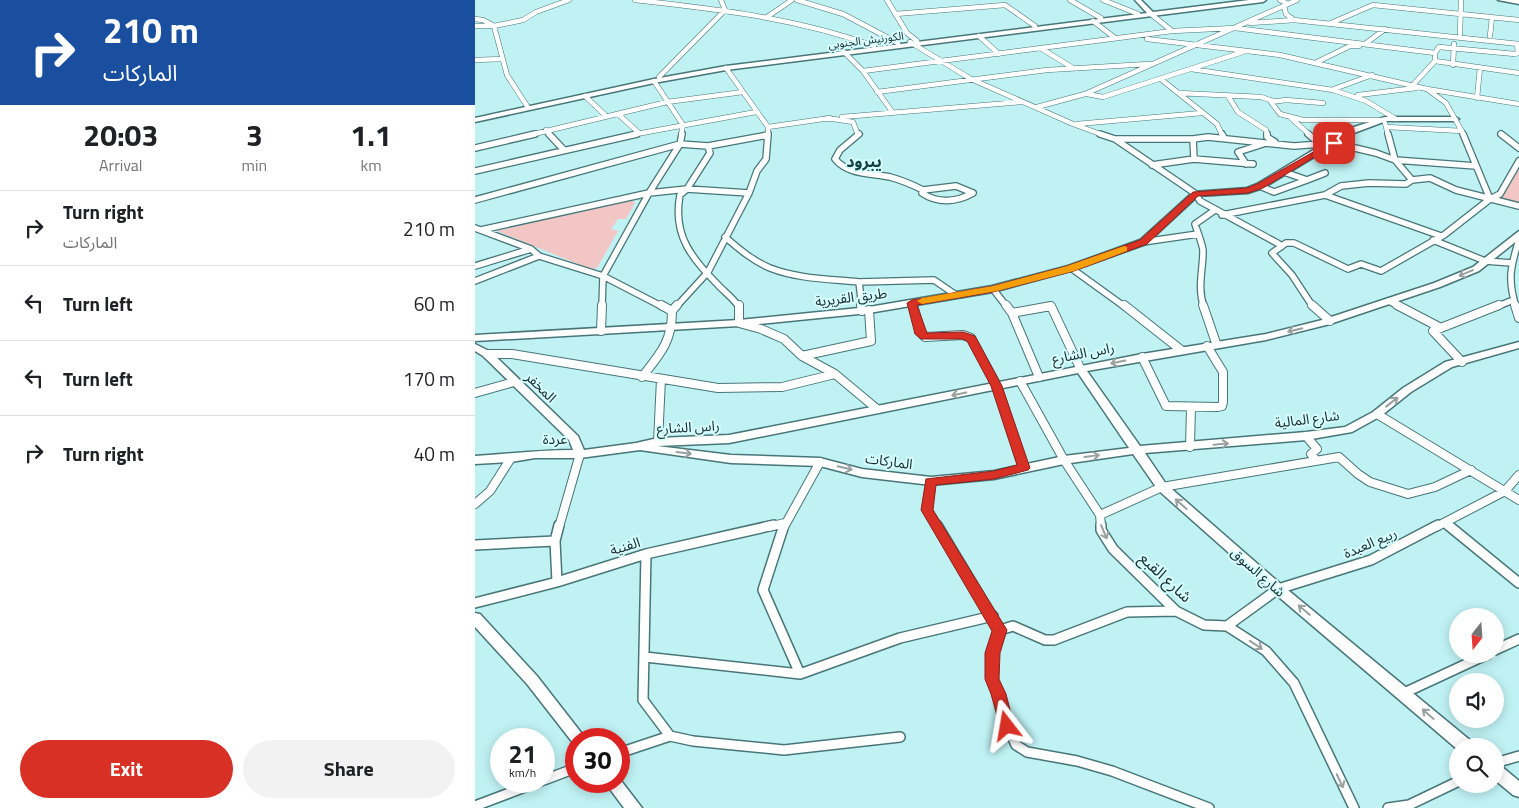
<!DOCTYPE html>
<meta charset="utf-8">
<style>
:root{--surface:#fff;--page:#f2f2f2;--text:#202124;--muted:#757577;--line:#e0e0e0;--accent:#d93025}
body{margin:0;font-family:"Titillium Web","Noto Sans Arabic",sans-serif;background:var(--page);color:var(--text);height:100vh;display:flex;flex-direction:column;font-size:19px;white-space:nowrap}
*{box-sizing:border-box;margin:0}
p{font-size:16px;color:var(--muted)}
.icon{flex:none;width:28px;height:28px;fill:none;stroke:currentColor;stroke-width:2;stroke-linecap:round;stroke-linejoin:round}
.map{position:relative;flex:1;overflow:hidden}
.drawer{display:flex;flex-direction:column;background:var(--surface);width:475px}
.drawer>*{flex:none}
.hud{background:#1a4fa0;color:#fff;overflow:hidden}
.needle{width:32px;rotate:197deg}
.tools{position:absolute;left:974px;top:608px;display:grid;gap:10px}
.tools a{display:grid;place-items:center;width:55px;height:55px;border-radius:50%;background:var(--surface);box-shadow:0 2px 12px #0003;font-size:25px}
.speed{position:absolute;left:15px;top:728px;display:flex;gap:10px;font-size:25px;font-weight:700;text-align:center}
.speed>*{display:grid;place-content:center;width:65px;height:65px;border-radius:50%;background:var(--surface);box-shadow:0 2px 12px #0003;line-height:1}
.speed small{font-size:12px;font-weight:400}
.speed .limit{border:8px solid #d22;background:#fff;color:#111}
.pin{position:absolute;display:grid;place-items:center;width:42px;height:42px;color:#fff;margin:-21px;border-radius:10px;box-shadow:0 2px 8px #0006}
.me{position:absolute;width:55px;margin:-28px;rotate:346deg;stroke-linejoin:round;filter:drop-shadow(0 0 4px #0008)}
.turn{display:flex;align-items:center;gap:18px;height:105px;padding:0 20px;font-size:22px}
.turn .icon{width:65px;height:65px;stroke-width:2.5}
.turn b{display:block;font-size:35px;line-height:42px}
.eta{display:flex;justify-content:space-evenly;align-items:center;height:85px;text-align:center}
.eta b{font-size:30px;font-weight:700;line-height:35px}
.cta{display:flex;gap:10px;margin-top:auto;padding:10px 20px}
.cta a{flex:1;height:58px;border-radius:30px;background:var(--accent);color:#fff;font-size:20px;font-weight:700;line-height:58px;text-align:center}
.cta a+a{background:var(--page);color:var(--text)}
ul{padding:0;list-style:none}
li{display:flex;align-items:center;gap:15px;height:75px;padding:0 20px;border-top:1px solid var(--line)}
li div{flex:1}
li b{display:block;font-size:19px}
li em{font-style:normal}
main{display:flex;flex:1;min-height:0}
.map>svg:first-child{display:block}
.green{fill:#f1c6c5}
.lines{fill:none;stroke-linecap:round;stroke-linejoin:round}
.street-far3-casing{stroke:#487678;stroke-width:5.5}
.street-far2-casing{stroke:#487678;stroke-width:8}
.street-far1-casing{stroke:#487678;stroke-width:10}
.street-casing{stroke:#487678;stroke-width:12}
.secondary-casing{stroke:#487678;stroke-width:3}
.street-far3{stroke:#fff;stroke-width:4.5}
.street-far2{stroke:#fff;stroke-width:5.5}
.street-far1{stroke:#fff;stroke-width:8}
.street{stroke:#fff;stroke-width:9}
.secondary{fill:#fff;fill-rule:evenodd}
.oneway{stroke:#98a0a0}
.route{fill:#d93025;stroke:#8d1f18}
.slow{fill:#f59e0b}
.labels{text-anchor:middle;stroke-width:4;stroke-linejoin:round;paint-order:stroke}
.far-street-label{font-size:11px;fill:#192c2d;stroke:#d6fdff}
.street-label{font-size:14px;fill:#192c2d;stroke:#d6fdff}
.far-district-label{font-size:16px;font-weight:bold;fill:#104143;stroke:#d6fdff}
.near-street-label{font-size:16px;fill:#192c2d;stroke:#d6fdff}
</style>
<main>
<section class="drawer">
<div class="hud">
<div class="turn"><svg class="icon" aria-label="right" viewBox="0 0 24 24"><path d="M7 20v-9h11M14 6l5 5-5 5"/></svg><div><b>210 m</b>الماركات</div></div>
</div>
<div class="eta">
<div><b>20:03</b><p>Arrival</p></div>
<div><b>3</b><p>min</p></div>
<div><b>1.1</b><p>km</p></div>
</div>
<ul>
<li><svg class="icon" aria-label="right" viewBox="0 0 24 24"><path d="M7 20v-9h11M14 6l5 5-5 5"/></svg><div><b>Turn right</b><p>الماركات</p></div><em>210 m</em></li>
<li><svg class="icon" aria-label="left" viewBox="0 0 24 24"><path d="M17 20v-9H6M10 6l-5 5 5 5"/></svg><div><b>Turn left</b></div><em>60 m</em></li>
<li><svg class="icon" aria-label="left" viewBox="0 0 24 24"><path d="M17 20v-9H6M10 6l-5 5 5 5"/></svg><div><b>Turn left</b></div><em>170 m</em></li>
<li><svg class="icon" aria-label="right" viewBox="0 0 24 24"><path d="M7 20v-9h11M14 6l5 5-5 5"/></svg><div><b>Turn right</b></div><em>40 m</em></li>
</ul>
<div class="cta"><a>Exit</a><a>Share</a></div>
</section>
<div class="map">
<svg width="1044" height="808" viewBox="0 0 1044 808">
<rect width="100%" height="100%" fill="#c0f2f4"/>
<path class="green" d="M1044,162v42l-21,-6z
M157,199l3,4 -9,16h-8l-7,10 7,2 -21,37 -7,1 -93,-38z"/>
<g class="lines">
<defs>
<path id="street-far3" d="M160,0c82,9 161,18 239,46
M322,0l46,14 55,29
M412,0l20,33 10,8
M595,0l31,18
M628,0l35,14
M805,0l6,3 -2,3 2,8 8,6
M420,14l110,-9 30,21
M676,14l21,17
M292,17l25,-17
M0,19l8,1 11,6 13,49 20,31
M618,21l22,17h3
M775,23l44,-3 225,24
M856,23l42,-18 146,15
M0,26h19l29,-6 13,-8 33,-12
M985,34l1,-34
M504,36l20,18
M1015,36l2,-19
M672,39l133,16 147,34 92,15
M435,42l61,37 102,45 30,11
M890,44l20,-15
M567,49l31,19
M369,52l19,19 30,42
M0,60l27,-1
M960,61l84,12
M840,63l35,-17h9
M978,65l1,-21
M251,68l42,59v8
M716,69l142,21 33,11 30,18
M388,71l309,-40 63,-3 200,25
M184,77l66,-67 -4,-10
M687,80l55,44 5,11
M179,81l29,44 -2,10
M937,86l23,-25v-8l4,-6 76,7 3,-1 -1,-9
M859,89l38,-14
M952,89l19,14 18,32
M402,92l170,-22 102,-6
M704,93l82,4 12,4
M612,94l16,3 140,-45
M883,95l58,-7
M110,96l21,20
M753,96l10,16 28,18 1,5
M1002,98l3,-30
M848,103l-37,-3 -15,2 9,12 23,6h81
M562,107l48,-13 212,-94
M143,114l21,19
M367,117l178,-15
M352,118l26,4 5,13
M816,118l19,17
M910,123l3,12
M602,124l125,-11
M293,127l62,-9
M912,127l75,4
M71,130l4,5
M55,135l137,-33 76,-10
M156,135l125,-23"/>
<path id="street-far2" d="M74,134l14,15
M384,134l-19,16 -5,9c13,16 36,14 55,18 11,3 23,8 33,13
M625,134l15,5 81,55 4,7 79,43 2,3
M747,134l2,4
M792,134v3l8,5
M833,134l12,10
M913,134l7,26 17,20
M1026,134l18,14
M640,139h78l15,-2 86,9 40,-3 42,10 19,7 81,6
M718,139l1,20
M233,146l2,7 -23,36 -7,6c-8,42 13,64 40,92 6,6 15,13 19,20
M0,148l60,-14
M771,164l-8,-12 25,-8
M677,165l42,-6 59,5
M0,171l162,-37
M832,180l18,-7
M481,186l17,7c-16,9 -35,11 -51,0l1,-3z
M785,186l14,6 33,-12 -23,-8
M850,195l116,41
M1015,199l10,-5 19,-33
M0,200l205,-56 28,2 60,-11
M747,215l103,-20 16,-9 28,-3 37,1 6,-4 18,-2 26,12 63,16
M0,228l56,21 8,7 64,20 60,31
M6,230l168,-37 38,-4 62,4
M250,237c14,12 28,24 45,31 28,11 60,11 89,14l3,25
M958,240l52,21 27,2
M668,242l55,-8
M0,266l56,-17
M596,268l54,39
M0,281l64,-25
M384,282l75,-2 22,15
M518,289l14,18
M914,301l11,6
M437,303l1,4
M127,307l1,-31 46,-83 31,-49 2,-10
M201,307l32,-35 41,-79 8,-22 9,-12 2,-25
M573,307h3
M729,307c-7,-19 -1,-37 -1,-56 0,-6 -6,-20 -8,-27l20,-14
M838,307l-21,-32 -20,-22 14,-10h8l54,26 13,-5 20,7 63,-36 46,-36 -27,-65
M1021,307l17,-7
M1041,307c-9,-28 -5,-41 3,-68"/>
<path id="street-far1" d="M264,305v18l22,6 23,10 18,17 33,18 42,35
M386,305l1,6
M438,305l8,28 4,4 38,-2 8,3 26,48 27,82
M531,305l6,8 27,64
M649,305l57,45
M728,305l13,38
M837,305l18,16
M922,305l44,23
M1040,305l4,13
M197,311l5,-6
M537,313l39,-7 30,64
M126,331l1,-26
M12,354h25l206,34 64,-1 53,-13
M327,356l69,-15 -2,-31
M667,357l24,49 52,1 4,-1 1,-4v-30l-16,-26
M987,362l-29,-31 66,-26
M167,377c18,-23 30,-35 30,-66l-11,-6
M545,381l44,79 36,55 1,12
M0,393l39,-11
M902,414l142,86
M831,436l11,13 -6,5 5,6
M183,442l3,-63
M715,447l1,-40
M456,481l-4,28 11,18
M0,504l15,-13 21,-33
M625,515l62,-28 177,-30 19,17 12,8 38,12 27,-7 36,-17
M970,523l5,4
M84,527l21,-73
M293,527l17,-4
M309,527l36,-65
M961,527l69,-36 14,-16"/>
<path id="street" d="M309,525l-21,65 37,84
M462,525l63,105 -7,23 -1,26 7,15 8,31 9,20 11,7 50,9 35,10 97,37
M626,525v5l12,19 63,62 28,14 23,1 39,25 28,32 60,125
M973,525l71,58
M0,545l80,-4
M171,554l-3,146 27,36 23,5 91,9 116,-13
M82,582l-2,-41 4,-16
M0,603l82,-21 89,-28 128,-29
M752,626l51,-37 93,-29 67,-35
M525,630l13,-4 32,14h9l73,-28 49,-1
M1020,650l24,-11
M170,657l155,17 100,-36 93,-22
M929,693l84,-39
M144,753l51,-17
M1020,763l24,-7
M69,780l32,-12
M0,806l66,-25
M913,808l21,-3 48,-23"/>
<path id="secondary" d="M660,0h6l12,12 96,-12h17l-3,2 -537,68 -72,13 -179,39v-4l179,-39 72,-13 421,-53z
M1023,0h21v4z
M910,117h70l4,2 -4,2h-69l-32,12 -91,55 -15,5 -50,3 -52,48 -72,26 -81,22 -124,21 -130,13 -264,15v-6l264,-15 130,-13 123,-21 76,-20 72,-26 53,-48 54,-4 10,-4 91,-55z
M1044,231v8l-40,32 -39,16 -110,37 -64,16 -179,31 53,75 166,-14 39,-5 28,-15 30,-24 42,-26 74,-20v6l-67,19 -41,25 -30,24 -29,16 -46,8 -161,13 21,31 117,102 188,155 2,5h-16v3l-184,-157 -115,-102 -25,-36 -69,10 -70,15 -63,6 -69,-8 -42,-11 -89,-3 -91,-13 -60,8h-45l-24,4 -36,2v-8c33,-2 65,-6 98,-6l-4,-10 -86,-84 -8,-5v-7l16,8 87,84 6,14 52,-7 22,-5 71,-3 413,-81 124,-20 56,-14 112,-37 39,-16zM603,373l51,75 -65,8 -70,15 -63,6 -69,-8 -42,-11 -89,-3 -74,-9 72,-3z
M0,613l5,1 57,62 49,63h-10v6l-3,-2 -46,-59 -52,-57z
M1020,764l6,2 18,15v16l-6,-2 -18,-15z
M144,778l23,30h-18l-20,-27h15z"/>
</defs>
<use href="#street-far3" class="street-far3-casing"/>
<use href="#street-far2" class="street-far2-casing"/>
<use href="#street-far1" class="street-far1-casing"/>
<use href="#street" class="street-casing"/>
<use href="#secondary" class="secondary-casing"/>
<use href="#street-far3" class="street-far3"/>
<use href="#street-far2" class="street-far2"/>
<use href="#street-far1" class="street-far1"/>
<use href="#street" class="street"/>
<use href="#secondary" class="secondary"/>
</g>
<defs><path id="oneway-shaft" d="M-6 0H5M1.5-3L5.5 0L1.5 3" fill="none" stroke-width="1.6" stroke-linecap="round" stroke-linejoin="round" transform="scale(1.25)"/></defs>
<g class="oneway">
<use href="#oneway-shaft" transform="translate(991 273) rotate(157)"/>
<use href="#oneway-shaft" transform="translate(820 330) rotate(167)"/>
<use href="#oneway-shaft" transform="translate(643 362) rotate(168)"/>
<use href="#oneway-shaft" transform="translate(484 394) rotate(168)"/>
<use href="#oneway-shaft" transform="translate(917 402) rotate(-38)"/>
<use href="#oneway-shaft" transform="translate(746 444) rotate(-5)"/>
<use href="#oneway-shaft" transform="translate(209 453) rotate(7)"/>
<use href="#oneway-shaft" transform="translate(617 456) rotate(-8)"/>
<use href="#oneway-shaft" transform="translate(370 468) rotate(14)"/>
<use href="#oneway-shaft" transform="translate(706 504) rotate(-139)"/>
<use href="#oneway-shaft" transform="translate(629 532) rotate(67)"/>
<use href="#oneway-shaft" transform="translate(829 610) rotate(-140)"/>
<use href="#oneway-shaft" transform="translate(781 645) rotate(33)"/>
<use href="#oneway-shaft" transform="translate(953 714) rotate(-139)"/>
<use href="#oneway-shaft" transform="translate(865 781) rotate(64)"/>
</g>
<path class="route" d="M856,142l7,1 -75,45 -15,5 -50,3 -51,48 -73,27 -81,21 -76,13 10,28 36,-1 12,4 27,50 28,82 -2,2 -34,9 -58,6 -3,25 74,120 -7,23 -1,26 7,15 8,32 -2,4 -5,2 -6,-2 -10,-36 -6,-15v-26l7,-22 -71,-121 5,-31 68,-8 23,-6 -26,-79 -24,-45 -5,-2h-41l-6,-5 -8,-31 5,-3 81,-14 74,-20 73,-26 53,-48 54,-4 10,-4z"/>
<path class="slow" d="M649,246l3,1v4l-53,20 -77,20 -75,13 -5,-3 5,-3 71,-12 74,-20z"/>
<g class="labels">
<g class="far-street-label">
<text transform="translate(391 40) rotate(-7)" y="4">الكورنيش الجنوبي</text>
</g>
<g class="street-label">
<text transform="translate(376 297) rotate(-7)" y="5">طريق القريرية</text>
<text transform="translate(608 353) rotate(-11)" y="5">راس الشارع</text>
<text transform="translate(66 387) rotate(44)" y="5">المخفر</text>
<text transform="translate(832 419) rotate(-7)" y="5">شارع المالية</text>
<text transform="translate(213 427) rotate(-3)" y="5">راس الشارع</text>
<text x="80" y="444">عردة</text>
<text transform="translate(414 461) rotate(8)" y="5">الماركات</text>
<text transform="translate(895 543) rotate(-23)" y="5">ربيع العبدة</text>
<text transform="translate(150 546) rotate(-17)" y="5">الفنية</text>
<text transform="translate(783 572) rotate(41)" y="5">شارع السوق</text>
</g>
<g class="far-district-label">
<text x="389" y="167">يبرود</text>
</g>
<g class="near-street-label">
<text transform="translate(691 577) rotate(43)" y="6">شارع القبع</text>
</g>
</g>
</svg>
<div class="tools">
<a><svg class="needle" viewBox="-14 -14 28 28"><path d="M0-13l5 13h-10z" fill="#e53935"/><path d="M0 13l5-13h-10z" fill="#757577"/></svg></a>
<a><svg class="icon" aria-label="sound" viewBox="0 0 24 24"><path d="M4 9h4l5-4v14l-5-4H4zM17 9q2 3 0 6"/></svg></a>
<a><svg class="icon" aria-label="search" viewBox="0 0 24 24"><circle cx="10" cy="10" r="6"/><path d="M15 15l6 6"/></svg></a>
</div>
<div class="speed"><div>21<small>km/h</small></div><div class="limit">30</div></div>
<div class="pin" style="left:859px;top:143px;background:#d93025"><svg class="icon" aria-label="arrive" viewBox="0 0 24 24"><path d="M6 21V4h12l-3 4 3 4H6"/></svg></div>
<svg class="me" style="left:532px;top:726px" viewBox="-20 -20 40 40"><path d="M0-17L14 15 0 8-14 15z" fill="#d93025" stroke="#fff" stroke-width="4"/></svg>
</div>
</main>
